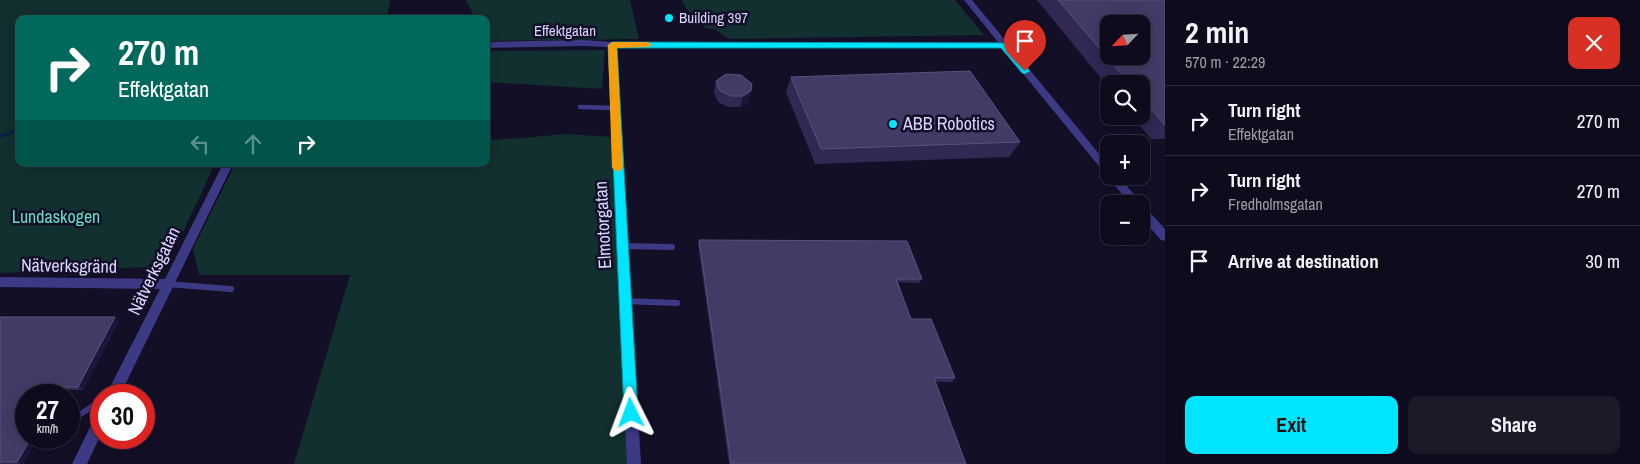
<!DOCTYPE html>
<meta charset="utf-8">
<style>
:root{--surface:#0e0b1c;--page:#1c1929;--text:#f1f3f6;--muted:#9b9ba3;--line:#2e2b3b;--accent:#00e5ff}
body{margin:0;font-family:"Archivo Narrow",sans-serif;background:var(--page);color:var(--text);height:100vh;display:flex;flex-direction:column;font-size:19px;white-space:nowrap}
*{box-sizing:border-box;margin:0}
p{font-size:16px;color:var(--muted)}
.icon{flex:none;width:28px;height:28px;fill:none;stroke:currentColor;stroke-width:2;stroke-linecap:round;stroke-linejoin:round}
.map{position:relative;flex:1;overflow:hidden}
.sheet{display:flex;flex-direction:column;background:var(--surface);width:475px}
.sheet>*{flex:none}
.banner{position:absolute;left:15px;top:15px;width:475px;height:152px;border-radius:10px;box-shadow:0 2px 12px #0003,0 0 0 1px var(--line);background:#00695c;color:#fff;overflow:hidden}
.needle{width:32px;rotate:245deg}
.tools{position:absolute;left:1100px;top:15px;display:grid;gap:10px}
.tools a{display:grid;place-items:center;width:50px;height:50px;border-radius:10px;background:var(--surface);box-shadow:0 2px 12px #0003,0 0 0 1px var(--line);font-size:25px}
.speed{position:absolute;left:15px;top:384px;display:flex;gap:10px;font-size:25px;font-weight:700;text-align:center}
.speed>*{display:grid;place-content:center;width:65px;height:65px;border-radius:50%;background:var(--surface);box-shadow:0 2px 12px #0003,0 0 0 1px var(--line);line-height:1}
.speed small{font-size:12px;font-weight:400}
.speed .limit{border:8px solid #d22;background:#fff;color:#111}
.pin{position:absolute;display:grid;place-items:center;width:42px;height:42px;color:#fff;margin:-51px -21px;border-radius:50% 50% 50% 0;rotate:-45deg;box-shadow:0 0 5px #0007}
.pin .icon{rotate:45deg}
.me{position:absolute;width:55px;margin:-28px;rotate:357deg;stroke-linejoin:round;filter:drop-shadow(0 0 4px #0008)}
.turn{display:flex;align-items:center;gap:18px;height:105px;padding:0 20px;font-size:22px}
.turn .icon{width:65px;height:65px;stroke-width:2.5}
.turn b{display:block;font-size:35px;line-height:42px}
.lanes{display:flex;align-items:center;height:48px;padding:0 20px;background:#0003;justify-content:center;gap:25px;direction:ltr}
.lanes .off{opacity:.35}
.round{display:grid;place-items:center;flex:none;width:52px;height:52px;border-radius:10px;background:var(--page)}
.summary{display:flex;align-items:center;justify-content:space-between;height:85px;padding:0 20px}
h1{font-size:30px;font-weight:800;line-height:38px}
.cta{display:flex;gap:10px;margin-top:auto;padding:10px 20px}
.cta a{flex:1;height:58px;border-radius:10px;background:var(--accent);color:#111;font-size:20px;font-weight:800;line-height:58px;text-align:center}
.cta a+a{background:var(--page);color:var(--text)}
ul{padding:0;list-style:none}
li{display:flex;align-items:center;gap:15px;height:70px;padding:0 20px;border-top:1px solid var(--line)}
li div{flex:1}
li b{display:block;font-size:19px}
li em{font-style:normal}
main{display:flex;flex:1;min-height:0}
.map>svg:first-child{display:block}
.green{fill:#12302f}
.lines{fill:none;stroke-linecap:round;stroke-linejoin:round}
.stream{stroke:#0a1f44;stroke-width:3}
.service-far1{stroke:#3d3a85;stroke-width:4.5}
.service{stroke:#3d3a85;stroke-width:6}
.minor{fill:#3d3a85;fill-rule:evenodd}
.wall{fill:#312854}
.shaded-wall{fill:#1d163a}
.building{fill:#433a66;stroke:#5a527e;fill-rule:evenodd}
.route{fill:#00e5ff;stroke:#0095a6}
.slow{fill:#f59e0b}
.poi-dot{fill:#00e5ff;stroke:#130f26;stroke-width:2}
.labels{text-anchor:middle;stroke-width:5;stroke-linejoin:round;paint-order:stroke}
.far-poi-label{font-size:15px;fill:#d9d4ff;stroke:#130f26;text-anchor:start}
.far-street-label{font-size:15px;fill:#d9d4ff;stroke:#130f26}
.poi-label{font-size:18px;fill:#d9d4ff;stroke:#130f26;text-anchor:start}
.park-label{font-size:18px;fill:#5fe0c0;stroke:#130f26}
.street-label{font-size:18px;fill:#d9d4ff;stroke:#130f26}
</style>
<main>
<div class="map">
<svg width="1165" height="464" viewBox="0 0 1165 464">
<rect width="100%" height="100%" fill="#130f26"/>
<path class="green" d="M0,0h390l-3,19h-368v145h196l-32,68 -36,35 -147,6z
M466,0h164l9,39 -153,2v-22h-11z
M682,0h273l29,35 -255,4 -14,-10 -10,-1 -2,-6 -9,-1 -2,-7 -6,-5z
M605,50l-3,39 -116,-7v-31z
M567,134l45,3 16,327h-334l56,-189h-151l-6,-26 42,-85h251v-26l9,2z"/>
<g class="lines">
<path class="stream" d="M16,47h3
M0,137l19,-8"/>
<path class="service-far1" d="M580,107l35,1"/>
<path class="service" d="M622,246l50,1
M167,284l64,5
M624,301l53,2
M79,415l22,-14"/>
<path class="minor" d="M964,0h8l137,166v10h9l22,25 1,3h-11l-128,-156h-386l25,416h-14l-19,-417 -24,-1 -98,2v-6l98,-2 28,2h386z
M223,164h10l-113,231h-14l54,-106 -160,-2v-10l165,2z
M1141,206l4,1 20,22v12l-4,-1 -20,-22z
M101,413v21l-14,30h-15l24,-49z"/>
</g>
<path class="wall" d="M1037,0h128v139h-14l-19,-23h9v-32h-32v4z
M726,74l22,29 -8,4h-12l-10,-5 -4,-9 2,-12z
M791,77l229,65 -11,15 -194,7 -29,-72z
M699,240l223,39 -3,4 -21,-1 13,37 44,59 -3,4h-17l31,82h-237l-31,-220z
M0,317l119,4 -36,69h-20l-2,5h-35v43h11l-14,26h-23z"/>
<path class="shaded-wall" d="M751,91l-3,12 -8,4 3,-11z
M115,317l4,4 -36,69 -5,-3z
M59,387l4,3 -2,5h-7z
M31,438h6l-14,26h-2l-4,-2z"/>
<path class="building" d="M1058,0h107v125l-24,-28v-13h-11zM1109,24h32v32h-32z
M970,71l50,71 -199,7 -30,-72z
M726,74l15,1 11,9 -1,7 -8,5h-12l-11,-5 -4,-10z
M699,240l208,1 15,38h-26l15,40h20l24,59h-21l32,86h-235z
M0,317h115l-37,70h-19l-5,8h-28v43h5l-14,24h-17z"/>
<path class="route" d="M612,42l392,1h3l23,28 -5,3 -3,-1 -21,-25h-384l21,365 -2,4 -5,2 -5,-2 -2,-4 -16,-368z"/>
<path class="slow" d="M612,42h36l4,3 -4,2 -31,1 6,120 -5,4 -6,-4 -4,-123z"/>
<g class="poi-dot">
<circle cx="669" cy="18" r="5"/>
<circle cx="893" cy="124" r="5"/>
</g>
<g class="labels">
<g class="far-poi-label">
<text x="679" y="23">Building 397</text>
</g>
<g class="far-street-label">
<text x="565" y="36">Effektgatan</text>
</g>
<g class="poi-label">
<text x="903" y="130">ABB Robotics</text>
</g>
<g class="park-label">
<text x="56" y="223">Lundaskogen</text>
</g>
<g class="street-label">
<text transform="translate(603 225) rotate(-93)" y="6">Elmotorgatan</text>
<text transform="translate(69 266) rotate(1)" y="6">Nätverksgränd</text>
<text transform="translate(154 271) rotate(-64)" y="6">Nätverksgatan</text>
</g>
</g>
</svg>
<div class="tools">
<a><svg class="needle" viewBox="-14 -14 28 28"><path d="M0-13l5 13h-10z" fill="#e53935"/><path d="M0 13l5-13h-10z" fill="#9b9ba3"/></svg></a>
<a><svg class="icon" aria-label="search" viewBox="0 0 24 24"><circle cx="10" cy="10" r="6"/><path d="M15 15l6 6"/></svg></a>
<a>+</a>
<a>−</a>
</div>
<div class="speed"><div>27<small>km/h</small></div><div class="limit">30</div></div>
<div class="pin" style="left:1025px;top:71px;background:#d93025"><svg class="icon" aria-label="arrive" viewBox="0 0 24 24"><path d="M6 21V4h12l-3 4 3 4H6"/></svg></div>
<svg class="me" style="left:631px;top:413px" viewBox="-20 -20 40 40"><path d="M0-17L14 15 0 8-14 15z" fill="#00e5ff" stroke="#fff" stroke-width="4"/></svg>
<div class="banner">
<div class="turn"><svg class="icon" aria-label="right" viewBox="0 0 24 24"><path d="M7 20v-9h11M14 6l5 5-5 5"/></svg><div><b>270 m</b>Effektgatan</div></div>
<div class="lanes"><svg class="icon off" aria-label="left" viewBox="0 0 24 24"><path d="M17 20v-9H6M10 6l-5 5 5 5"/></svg><svg class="icon off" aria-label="ahead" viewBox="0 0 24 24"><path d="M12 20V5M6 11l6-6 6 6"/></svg><svg class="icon" aria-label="right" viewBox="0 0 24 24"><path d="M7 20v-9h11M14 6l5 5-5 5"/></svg></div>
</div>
</div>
<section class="sheet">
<div class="summary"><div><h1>2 min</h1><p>570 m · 22:29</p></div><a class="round" style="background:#d93025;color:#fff"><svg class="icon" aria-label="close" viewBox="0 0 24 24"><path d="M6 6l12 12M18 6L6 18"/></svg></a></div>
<ul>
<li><svg class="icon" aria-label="right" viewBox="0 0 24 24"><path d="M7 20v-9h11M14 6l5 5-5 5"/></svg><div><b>Turn right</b><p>Effektgatan</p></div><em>270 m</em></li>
<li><svg class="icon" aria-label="right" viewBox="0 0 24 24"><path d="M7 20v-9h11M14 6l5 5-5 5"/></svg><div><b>Turn right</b><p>Fredholmsgatan</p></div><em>270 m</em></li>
<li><svg class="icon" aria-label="arrive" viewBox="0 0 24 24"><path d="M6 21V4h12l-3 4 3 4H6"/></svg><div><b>Arrive at destination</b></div><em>30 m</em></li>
</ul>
<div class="cta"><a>Exit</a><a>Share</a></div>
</section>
</main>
